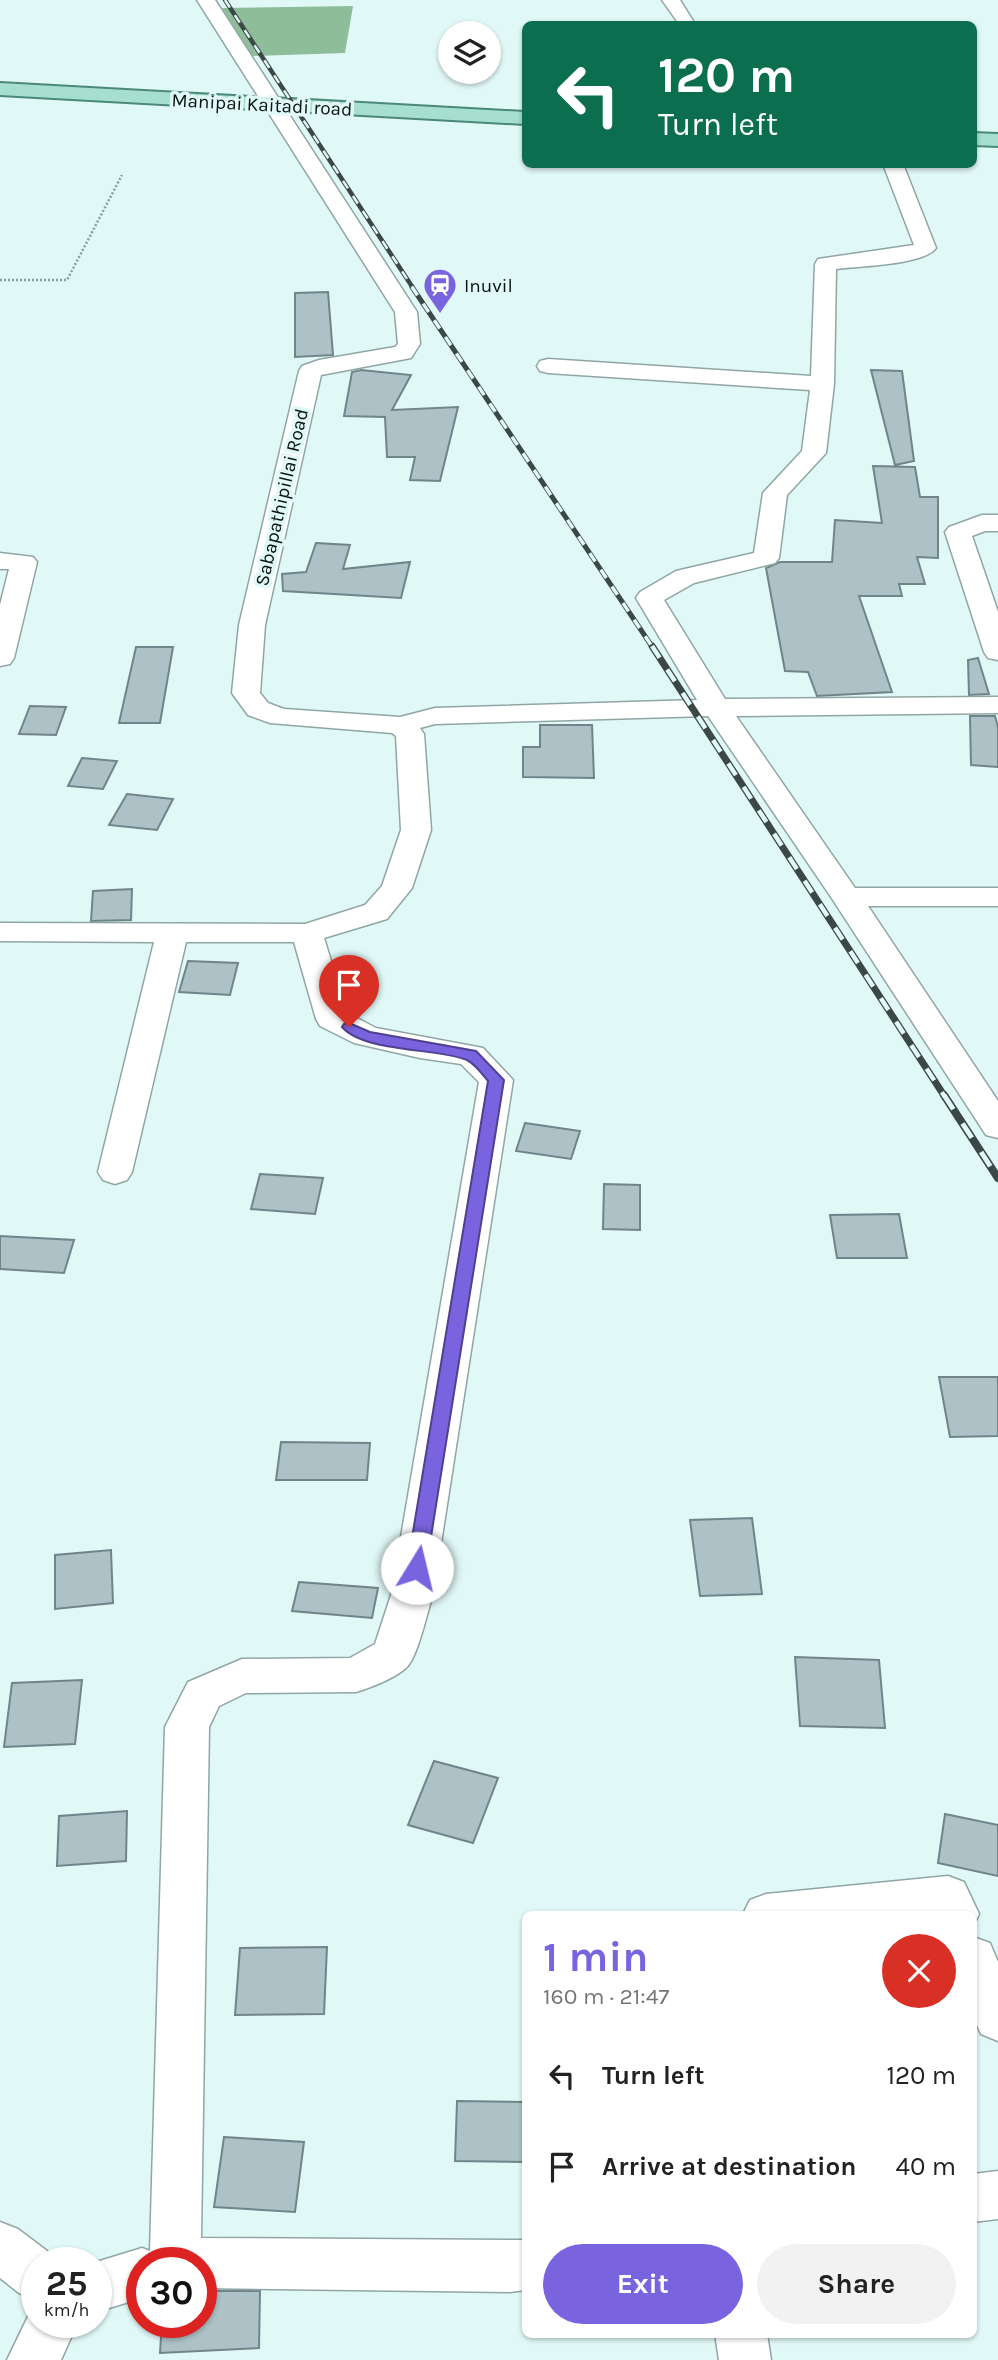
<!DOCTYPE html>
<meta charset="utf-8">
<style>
:root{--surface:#fff;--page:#f2f2f2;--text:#222;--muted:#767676;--accent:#7963de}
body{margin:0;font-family:Karla,sans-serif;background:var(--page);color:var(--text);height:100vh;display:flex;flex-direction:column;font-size:26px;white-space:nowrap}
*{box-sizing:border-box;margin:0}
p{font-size:23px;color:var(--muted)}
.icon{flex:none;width:38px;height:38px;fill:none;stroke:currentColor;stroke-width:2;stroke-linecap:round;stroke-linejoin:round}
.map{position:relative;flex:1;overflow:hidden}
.details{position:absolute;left:522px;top:1911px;width:455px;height:427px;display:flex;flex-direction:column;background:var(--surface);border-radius:10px;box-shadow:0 2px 5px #0004}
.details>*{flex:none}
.guide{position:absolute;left:522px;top:21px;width:455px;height:147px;border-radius:10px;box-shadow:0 2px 5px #0004;background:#0b6e4f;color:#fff;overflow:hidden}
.buttons{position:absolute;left:438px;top:21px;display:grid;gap:14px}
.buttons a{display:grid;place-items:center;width:63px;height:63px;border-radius:50%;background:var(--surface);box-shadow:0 2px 5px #0004;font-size:35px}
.speed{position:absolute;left:21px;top:2247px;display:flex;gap:14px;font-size:35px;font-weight:700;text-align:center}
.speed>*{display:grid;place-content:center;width:91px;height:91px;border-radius:50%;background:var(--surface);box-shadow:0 2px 5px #0004;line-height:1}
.speed small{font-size:18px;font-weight:400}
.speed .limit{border:10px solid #d22;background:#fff;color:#111}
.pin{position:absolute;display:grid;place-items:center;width:60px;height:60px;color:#fff;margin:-72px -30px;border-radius:50% 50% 50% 0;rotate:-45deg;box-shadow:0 0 7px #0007}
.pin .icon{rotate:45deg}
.me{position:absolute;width:77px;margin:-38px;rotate:9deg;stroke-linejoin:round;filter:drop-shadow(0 0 5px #0008)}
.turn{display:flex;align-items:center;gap:24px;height:147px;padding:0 21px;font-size:32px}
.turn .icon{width:91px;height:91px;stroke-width:2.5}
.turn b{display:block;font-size:49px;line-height:60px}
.round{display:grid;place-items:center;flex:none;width:74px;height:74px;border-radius:37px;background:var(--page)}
.headline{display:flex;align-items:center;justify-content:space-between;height:119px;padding:0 21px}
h1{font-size:42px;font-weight:700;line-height:52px;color:var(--accent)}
.primary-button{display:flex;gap:14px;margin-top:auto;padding:14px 21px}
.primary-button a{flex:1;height:80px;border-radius:42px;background:var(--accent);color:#fff;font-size:28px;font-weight:700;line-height:80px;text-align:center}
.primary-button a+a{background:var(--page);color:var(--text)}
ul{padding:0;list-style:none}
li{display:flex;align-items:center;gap:21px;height:91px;padding:0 21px}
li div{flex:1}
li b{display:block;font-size:26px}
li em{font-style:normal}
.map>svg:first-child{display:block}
.forest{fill:#8ebd9a}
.building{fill:#acc2c7;stroke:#708589;stroke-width:2}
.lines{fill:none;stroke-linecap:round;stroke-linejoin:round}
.minor-casing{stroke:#90a6a5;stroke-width:3}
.major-casing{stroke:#4a8977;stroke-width:4}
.path{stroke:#8b9d9b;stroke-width:2.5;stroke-dasharray:2 2;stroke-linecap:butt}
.minor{fill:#fff;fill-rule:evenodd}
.major{fill:#a7dfce;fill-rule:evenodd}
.rail-far3-casing{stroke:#3b4846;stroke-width:4.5}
.rail-far2-casing{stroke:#3b4846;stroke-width:5}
.rail-far1-casing{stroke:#3b4846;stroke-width:7}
.rail-casing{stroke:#3b4846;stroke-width:8}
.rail-far3{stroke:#e0f8f6;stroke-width:2.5;stroke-dasharray:9;stroke-linecap:butt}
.rail-far2{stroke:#e0f8f6;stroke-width:3.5;stroke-dasharray:10;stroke-linecap:butt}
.rail-far1{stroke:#e0f8f6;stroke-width:4.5;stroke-dasharray:14;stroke-linecap:butt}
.rail{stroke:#e0f8f6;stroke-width:5;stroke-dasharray:17;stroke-linecap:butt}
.route{fill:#7963de;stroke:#4f4090;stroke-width:2}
.labels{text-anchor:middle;stroke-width:7;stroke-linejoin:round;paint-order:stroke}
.far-street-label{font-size:19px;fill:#0a1312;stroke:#e0f8f6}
.far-poi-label{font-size:19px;fill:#0a1312;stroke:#e0f8f6;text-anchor:start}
</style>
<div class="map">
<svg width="998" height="2360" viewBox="0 0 998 2360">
<rect width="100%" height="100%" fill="#e0f8f6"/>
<path class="forest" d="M353,6l-8,47 -93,3 -30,-48z"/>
<path class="building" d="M328,292l5,63 -38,2v-64z
M361,370l50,5 -19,35 66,-3 -18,74 -30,-1 5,-23h-28l-2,-40 -41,-1 8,-44z
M871,370l31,1 12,90 -19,4z
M873,466l42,1 5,30h18v61l-21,-1 8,27h-26l3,12h-43l33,96 -75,4 -9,-24 -23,-1 -19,-103 14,-6h52l3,-42 47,3z
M316,543l34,2 -7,24 67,-7 -9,36 -118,-7 -1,-17 24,-2z
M136,647h37l-13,76h-41z
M978,658l11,36 -20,1 -1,-35z
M30,706l36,1 -10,28 -37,-1z
M970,716h25l3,11v40l-27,-2z
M540,725h52l2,53 -71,-1v-30h17z
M82,758l35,3 -14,28 -35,-3z
M127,794l46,5 -16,31 -48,-5z
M132,889l-1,31 -40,1 2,-30z
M188,961l50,2 -8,32 -51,-3z
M525,1123l55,8 -9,28 -55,-8z
M260,1174l63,4 -8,36 -64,-5z
M604,1184l36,1v45l-37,-1z
M899,1214l8,44h-70l-7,-43z
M0,1236l74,4 -10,33 -64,-4z
M939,1377h59v59l-48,1z
M281,1442l89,1 -3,37h-91z
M752,1518l10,76 -62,2 -10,-76z
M111,1550l2,53 -58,6v-54z
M299,1582l79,6 -6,30 -80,-7z
M795,1657l84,3 6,68 -85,-2z
M82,1680l-7,64 -71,3 8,-64z
M434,1761l64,17 -25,65 -65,-18z
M127,1811l-1,50 -69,5 2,-50z
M945,1814l53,11v51l-60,-13z
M327,1947l-3,67 -89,1 5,-67z
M457,2101l68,1v60l-70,-1z
M224,2137l80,5 -9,70 -81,-5z
M201,2291h59l-1,57 -99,5 2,-31h39z"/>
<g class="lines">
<defs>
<path id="minor" d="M197,0h18l202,312 3,32 -9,14 -90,17 -56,250 -5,68 8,10 16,6 116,8 35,-9 262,-8 -61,-102 4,-6 36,-21 78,-18 9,-60 39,-42 8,-61 -262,-17 -8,-2 -3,-5 3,-5 8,-2 263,17 4,-112 3,-5 96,-14 -31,-81h20l33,84c-12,17 -78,18 -100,21l-2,115 -8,69 -39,42 -8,63 -4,5 -81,20 -30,17 61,99 273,-2v16l-262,3 119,172h143v18h-130l130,195v37l-12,-3 -155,-238 -123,-181 -273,8 -15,4 4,6 7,96 -19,58 -25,31 -63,19 23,75 29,15 107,20 30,32 -80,515c-6,17 -15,62 -27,73 -13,11 -34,19 -50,24l-110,1 -27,13 -10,21 -8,511 324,2v50l-15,2 -309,-4v-25h-59v35l-46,14v-49h-3l49,-15 8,3 15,-524 23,-45 54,-23 108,-1 25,-14 16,-49 88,-513 -18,-18 -41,-6 -66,-15 -34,-17 -4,-7 -22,-77h-108l-54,230 -5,8 -12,4 -12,-4 -5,-8 56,-230 -154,-1v-18l305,1 60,-19 17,-19 19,-56 -5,-94 -4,-3 -122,-10 -22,-8 -16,-22 7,-68 60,-254 3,-5 17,-6 76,-13 3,-3 -3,-32z
M662,0h18l15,24h-16z
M982,515h16v16h-13l-13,5 26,76v48l-10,-2 -4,-6 -39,-120 4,-5z
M0,553l33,4 4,5 -23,96 -4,6 -10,2v-61l9,-36h-9z
M948,1876l16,6 15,32 -6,13v-13h-230l7,-14 16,-6z
M973,1937l17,6 8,19v79l-17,-7 -8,-18z
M998,2171v48l-25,3v-48z
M0,2222l18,7 37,28 3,6h-21v37l-18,-7 -19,-15z
M37,2302v20h41l-17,38h-54l27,-56z
M715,2334h52l4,26h-52z"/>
<path id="major" d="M0,83l525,29v12l-525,-29z
M973,133l25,1v12l-25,-1z"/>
</defs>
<use href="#minor" class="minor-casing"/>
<use href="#major" class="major-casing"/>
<path class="path" d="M0,280h67l55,-105"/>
<use href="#minor" class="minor"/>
<use href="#major" class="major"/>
<defs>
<path id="rail-far3" d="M225,0l188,288"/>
<path id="rail-far2" d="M412,287l241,361"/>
<path id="rail-far1" d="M652,646l293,451"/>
<path id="rail" d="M944,1095l54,83"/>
</defs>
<use href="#rail-far3" class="rail-far3-casing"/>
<use href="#rail-far2" class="rail-far2-casing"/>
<use href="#rail-far1" class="rail-far1-casing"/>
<use href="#rail" class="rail-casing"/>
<use href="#rail-far3" class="rail-far3"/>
<use href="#rail-far2" class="rail-far2"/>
<use href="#rail-far1" class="rail-far1"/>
<use href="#rail" class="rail"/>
</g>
<path class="route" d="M349,1023l21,9 106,19 28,29 -78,488 -3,5 -6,2 -7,-2 -3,-5 81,-487c-6,-7 -15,-20 -24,-22 -31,-11 -100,-7 -122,-32l2,-3z"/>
<defs>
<symbol id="station-pin" viewBox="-11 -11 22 30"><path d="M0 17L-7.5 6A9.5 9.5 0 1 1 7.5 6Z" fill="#7963de" stroke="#e0f8f6"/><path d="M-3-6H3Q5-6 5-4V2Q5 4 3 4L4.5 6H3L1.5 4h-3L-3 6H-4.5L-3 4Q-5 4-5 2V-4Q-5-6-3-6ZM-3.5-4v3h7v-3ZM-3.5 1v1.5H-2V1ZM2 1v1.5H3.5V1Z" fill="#fff"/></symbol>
</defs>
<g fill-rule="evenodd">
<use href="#station-pin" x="421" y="266" width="38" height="52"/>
</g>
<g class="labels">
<g class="far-street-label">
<text transform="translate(262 104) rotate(3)" y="7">Manipai Kaitadi road</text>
<text transform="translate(281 497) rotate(-77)" y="7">Sabapathipillai Road</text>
</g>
<g class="far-poi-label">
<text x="464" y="292">Inuvil</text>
</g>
</g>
</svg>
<div class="buttons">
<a><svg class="icon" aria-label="layers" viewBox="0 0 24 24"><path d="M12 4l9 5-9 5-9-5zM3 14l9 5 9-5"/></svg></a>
</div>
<div class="speed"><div>25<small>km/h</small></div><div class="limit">30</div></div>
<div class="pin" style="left:349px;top:1027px;background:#d93025"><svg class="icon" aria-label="arrive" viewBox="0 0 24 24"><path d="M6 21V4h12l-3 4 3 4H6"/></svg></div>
<svg class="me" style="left:417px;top:1568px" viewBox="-20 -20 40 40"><circle r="19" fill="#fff"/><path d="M0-13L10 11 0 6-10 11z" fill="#7963de"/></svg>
<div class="guide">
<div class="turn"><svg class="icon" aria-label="left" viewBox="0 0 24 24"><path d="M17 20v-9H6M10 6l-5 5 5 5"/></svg><div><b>120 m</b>Turn left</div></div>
</div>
<section class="details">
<div class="headline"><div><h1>1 min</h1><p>160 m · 21:47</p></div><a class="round" style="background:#d93025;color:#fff"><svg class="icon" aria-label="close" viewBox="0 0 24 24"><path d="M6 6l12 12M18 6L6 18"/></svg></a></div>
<ul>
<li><svg class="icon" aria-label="left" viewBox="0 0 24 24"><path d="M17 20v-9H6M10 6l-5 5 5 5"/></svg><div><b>Turn left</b></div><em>120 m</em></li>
<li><svg class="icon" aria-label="arrive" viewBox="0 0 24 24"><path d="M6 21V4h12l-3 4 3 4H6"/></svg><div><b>Arrive at destination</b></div><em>40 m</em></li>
</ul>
<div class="primary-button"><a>Exit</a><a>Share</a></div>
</section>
</div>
